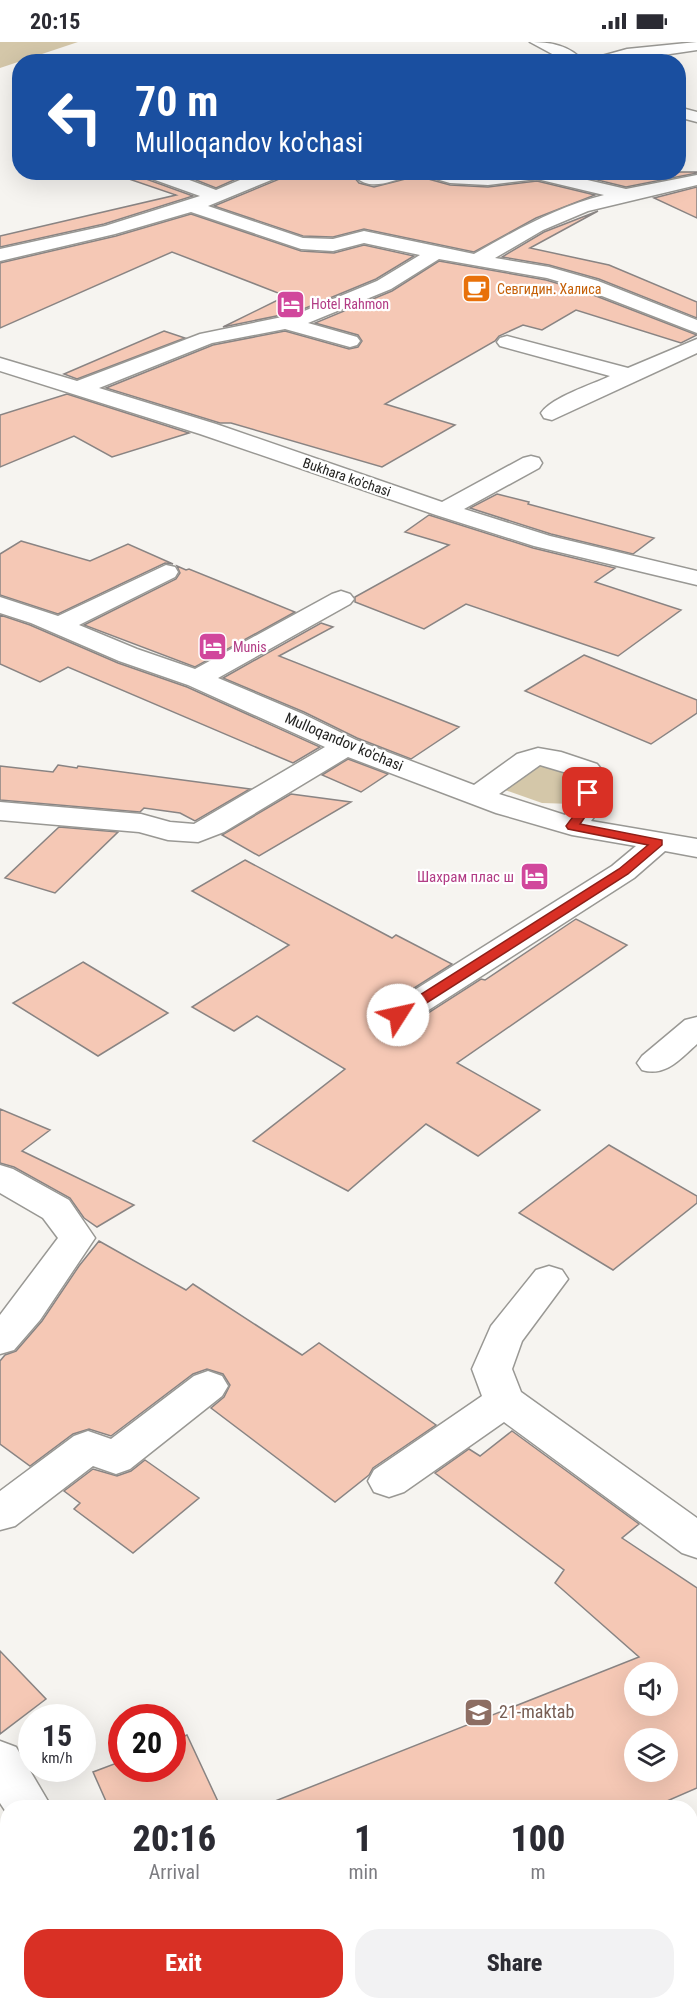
<!DOCTYPE html>
<meta charset="utf-8">
<style>
:root{--surface:#fff;--page:#f2f2f3;--text:#2b2b33;--muted:#7c7c81;--accent:#d93025}
body{margin:0;font-family:"Roboto Condensed",sans-serif;background:var(--page);color:var(--text);height:100vh;display:flex;flex-direction:column;font-size:22px;white-space:nowrap}
*{box-sizing:border-box;margin:0}
p{font-size:20px;color:var(--muted)}
.icon{flex:none;width:33px;height:33px;fill:none;stroke:currentColor;stroke-width:2;stroke-linecap:round;stroke-linejoin:round}
.map{position:relative;flex:1;overflow:hidden}
.drawer{position:absolute;left:0px;top:1758px;width:698px;height:210px;display:flex;flex-direction:column;background:var(--surface);border-radius:24px 24px 0 0;box-shadow:0 6px 24px #0002}
.drawer>*{flex:none}
.guide{position:absolute;left:12px;top:12px;width:674px;height:126px;border-radius:24px;box-shadow:0 6px 24px #0002;background:#1a4fa0;color:#fff;overflow:hidden}
.buttons{position:absolute;left:624px;top:1620px;display:grid;gap:12px}
.buttons a{display:grid;place-items:center;width:54px;height:54px;border-radius:50%;background:var(--surface);box-shadow:0 6px 24px #0002;font-size:30px}
.speed{position:absolute;left:18px;top:1662px;display:flex;gap:12px;font-size:30px;font-weight:700;text-align:center}
.speed>*{display:grid;place-content:center;width:78px;height:78px;border-radius:50%;background:var(--surface);box-shadow:0 6px 24px #0002;line-height:1}
.speed small{font-size:15px;font-weight:400}
.speed .limit{border:9px solid #d22;background:#fff;color:#111}
.pin{position:absolute;display:grid;place-items:center;width:51px;height:51px;color:#fff;margin:-26px;border-radius:12px;box-shadow:0 3px 9px #0006}
.me{position:absolute;width:66px;margin:-33px;rotate:55deg;stroke-linejoin:round;filter:drop-shadow(0 0 4px #0008)}
.turn{display:flex;align-items:center;gap:21px;height:126px;padding:0 24px;font-size:27px}
.turn .icon{width:78px;height:78px;stroke-width:2.5}
.turn b{display:block;font-size:42px;line-height:51px}
.eta{display:flex;justify-content:space-evenly;align-items:center;height:102px;text-align:center}
.eta b{font-size:36px;font-weight:800;line-height:42px}
.primary-button{display:flex;gap:12px;margin-top:auto;padding:12px 24px}
.primary-button a{flex:1;height:69px;border-radius:24px;background:var(--accent);color:#fff;font-size:24px;font-weight:800;line-height:69px;text-align:center}
.primary-button a+a{background:var(--page);color:var(--text)}
.status{display:flex;justify-content:space-between;align-items:center;height:42px;padding:0 30px;background:var(--surface);direction:ltr}
.status svg{height:16px;fill:currentColor}
.map>svg:first-child{display:block}
.green{fill:#d4c7a9}
.building{fill:#f5c8b5;stroke:#898483;stroke-width:1.5;fill-rule:evenodd}
.lines{fill:none;stroke-linecap:round;stroke-linejoin:round}
.minor-casing{stroke:#999894;stroke-width:3}
.minor{fill:#fff;fill-rule:evenodd}
.route{fill:#d93025;stroke:#8d1f18;stroke-width:1.5}
.labels{text-anchor:middle;stroke-width:4.5;stroke-linejoin:round;paint-order:stroke}
.far-food-label{font-size:14px;fill:#c56008;stroke:#fff;text-anchor:start}
.far-hotel-label{font-size:14px;fill:#b23c85;stroke:#fff;text-anchor:start}
.far-street-label{font-size:14px;fill:#232321;stroke:#fff}
.street-label{font-size:15px;fill:#232321;stroke:#fff}
.hotel-label{font-size:15px;fill:#b23c85;stroke:#fff;text-anchor:end}
.near-education-label{font-size:18px;fill:#785e54;stroke:#fff;text-anchor:start}
</style>
<div class="status"><b>20:15</b><svg viewBox="0 0 49 12"><path d="M0 12V9h3v3zM5 12V6h3v6zM10 12V3h3v9zM15 12V0h3v12zM26 1h20v11H26zM47 4h2v5h-2z"/></svg></div>
<div class="map">
<svg width="697" height="1968" viewBox="0 0 697 1968">
<rect width="100%" height="100%" fill="#f6f4f0"/>
<path class="green" d="M0,0h78l-78,26z
M535,721l45,16 -7,25 -31,-1 -40,-14z"/>
<path class="building" d="M127,130h13l3,6 50,18 -89,28 -104,23v-11l176,-41 -50,-17z
M176,130h76l-36,16z
M285,130h70l-2,4 6,7 15,4 35,-9 3,-6h10l3,6 25,7 38,2 49,-6 58,14 -59,23 -62,34 -110,-23 -31,8 -30,-1 -89,-30 68,-28z
M565,130h132v1l-71,14z
M697,145v31l-43,-20z
M598,169l-68,37 79,17 88,37v16l-98,-39 -50,-14 -47,-8 42,-25z
M191,172l110,37 33,2 30,-8 50,11 -38,23 -80,33 -73,15 63,-31 -114,-44 -172,76v-65l116,-27z
M439,219l107,19 37,11 114,44 -16,8 -105,-33 -34,20 -19,-5 -24,11 -4,5 -110,63 70,21 -73,42 -151,-44h-11l-114,-35 107,-43 72,-14 64,18 9,-2 4,-6 -4,-6 -43,-12 77,-32z
M164,289l21,7 -108,41 -13,-5z
M67,352l122,39 -77,24 -38,-21 -74,31v-52z
M497,452l32,8 -1,2 126,34 -21,16 -82,-20 -81,-26z
M429,473l104,33 82,20 -20,14 86,28 -63,46 -152,-52 -42,25 -69,-27v-5l94,-52 -44,-13z
M21,499l69,20 38,-17 45,20 -8,-1 -107,51 -58,-19v-41z
M177,524l9,4 3,-1 106,43 -100,55 -111,-42 92,-46 4,-6z
M0,573l30,10 88,38 69,24 133,60 -27,16 -225,-96 -28,15 -40,-18z
M321,581l12,4 -54,29 180,71 -48,32 -54,-21 -53,-26 -81,-34z
M584,613l113,45v13l-46,31 -126,-53z
M348,717l40,15 -27,18 -39,-17z
M58,723l19,3 1,-2 172,23 -55,32 -15,-8 -36,-5 -4,4 -140,-12v-34l53,6z
M291,752l60,8 -92,54 -37,-21z
M59,785l59,5 -63,61 -50,-15z
M245,818l147,78 4,-3 56,29 -68,43 -4,7 4,9 13,4 14,-3 70,-45 4,1 91,-61 51,26 -170,118 83,47 -62,46 -52,-32 -78,67 -95,-50 92,-72 -88,-53 -23,15 -42,-24 97,-62 -97,-54z
M83,920l85,51 -70,43 -85,-53z
M0,1067l50,21 -28,21 112,54 -37,22 -13,-9 -14,-20 -56,-31 -14,-4z
M609,1103l88,51v7l-84,67 -94,-57z
M99,1199l87,49 7,-6 109,71 17,-12 117,82 -63,43 -4,7 -34,27 -124,-94 13,-11 6,-12 -7,-11 -16,-5 -14,5 -82,62 -22,-7 -16,5 -43,32 -30,-22v-83l5,-6 11,-4 26,-30 37,-55z
M512,1389l127,93 -17,14 75,50v200l-46,20h-386v-3l374,-148 -84,-74 9,-13 -129,-97 34,-24 11,7zM634,1630h34v34h-34zM634,1696h34v34h-34z
M145,1418l54,38 -66,55 -59,-44 6,-6 -16,-12 29,-22 24,7 14,-5z
M0,1609l46,48 -46,35z
M187,1693l34,73h-112l-16,-36 29,-11v7h50v-27z"/>
<g class="lines">
<defs>
<path id="minor" d="M530,0c20,0 40,3 54,20h-17z
M697,0v8l-81,12h-27l2,-3 36,-10z
M678,65l19,5v10l-19,-5z
M142,130h26l48,18 43,-18h24l-2,4 -73,30 95,32 30,1 31,-8 110,23c42,-24 83,-47 130,-59l-67,-16 -49,6 -38,-2 -24,-7 -2,-4 64,3 65,-3 73,17 71,-14v10l-109,26 -45,19 -48,28 54,9 49,14 99,39v13l-113,-44 -37,-11 -108,-19 -48,30 -83,34 49,14 3,4 -3,4 -7,2 -65,-18 -73,14 -113,45 117,36 226,78 81,-44 8,-2 8,2 3,5 -3,5 -75,41 86,27 147,35v14l-163,-39 -98,-31 -236,-81 -200,-63v-13l77,23 123,-47 97,-20 80,-33 43,-26 -56,-12 -31,8 -32,-2 -110,-37 -76,22 -115,27v-12l105,-23 95,-30 -56,-20z
M358,130l18,2 34,-2 -2,4c-16,5 -39,16 -53,0z
M507,294l121,32 69,-29v14l-145,67 -8,-2 -3,-5c11,-16 50,-28 69,-37l-110,-30 -3,-4 3,-4z
M166,523l9,2 3,5 -3,5 -96,48 58,24 58,20 137,-75 9,-3 9,3 4,5 -4,5 -132,74 85,36 53,26 118,45 43,-31 21,-6 23,4 36,12 9,11 -7,35 -8,11 106,18v18l-32,-6 -31,27 -224,144 -12,3 -12,-3 -4,-7 4,-7 226,-142 24,-20 -64,-11 -76,-22 -148,-56 -124,75 -26,10 -30,-2 -29,-8 -139,-12v-18l141,12 29,8 24,2 131,-77 -137,-62 -69,-24 -88,-38 -31,-10v-16l58,19zM540,723l37,11 -7,33 -5,6 -66,-21z
M697,975v27c-17,15 -31,33 -55,26l-5,-7 5,-7 43,-36z
M0,1123l13,4 56,31 26,38 -55,82 -26,30 -14,4v-39l58,-77 -15,-20 -43,-25z
M549,1224l13,4 6,9 -46,62 -10,28 9,23 176,126v40l-15,-5 -178,-131 -100,70 -15,5 -15,-5 -6,-11 6,-11 108,-74 -10,-27 19,-43 45,-56z
M208,1329l14,5 6,10 -6,10 -92,73 -14,5 -23,-8 -78,60 -15,4v-39l74,-55 14,-5 23,8 83,-63z
M0,1699l16,6 36,61h-44v7l-8,-12z
M125,1960h52l4,8h-53z"/>
</defs>
<use href="#minor" class="minor-casing"/>
<use href="#minor" class="minor"/>
</g>
<path class="route" d="M588,747l6,4 -4,17 -10,14 82,16v5l-34,29 -225,144h-10l-2,-3 2,-3 226,-143 29,-24 -80,-16 -2,-3 12,-16 4,-17z"/>
<defs>
<symbol id="cafe-square" viewBox="-11 -11 22 22"><rect x="-9" y="-9" width="18" height="18" rx="4" fill="#e8710a" stroke="#fff"/><path d="M-5.5-4.5H6V0H3Q3 3.5 0 3.5H-2.5Q-5.5 3.5-5.5 0ZM3-3.2v2h1.7v-2ZM-6 4.5H4V6H-6Z" fill="#fff"/></symbol>
<symbol id="hotel-square" viewBox="-11 -11 22 22"><rect x="-9" y="-9" width="18" height="18" rx="4" fill="#d1479c" stroke="#fff"/><path d="M-6-4.5h1.5V1H6V5H4.5V3h-9V5H-6ZM-4 0a1.8 1.8 0 1 1 3.6 0ZM.5 0V-2.5h3Q6-2.5 6 0Z" fill="#fff"/></symbol>
<symbol id="school-square" viewBox="-11 -11 22 22"><rect x="-9" y="-9" width="18" height="18" rx="4" fill="#8d6e63" stroke="#fff"/><path d="M0-5L7-2L0 1L-7-2ZM-4 1L0 2.5L4 1V4Q0 6-4 4Z" fill="#fff"/></symbol>
</defs>
<g fill-rule="evenodd">
<use href="#cafe-square" x="460" y="230" width="33" height="33"/>
<use href="#hotel-square" x="274" y="246" width="33" height="33"/>
<use href="#hotel-square" x="196" y="588" width="33" height="33"/>
<use href="#hotel-square" x="518" y="818" width="33" height="33"/>
<use href="#school-square" x="462" y="1654" width="33" height="33"/>
</g>
<g class="labels">
<g class="far-food-label">
<text x="497" y="252">Севгидин. Халиса</text>
</g>
<g class="far-hotel-label">
<text x="311" y="267">Hotel Rahmon</text>
<text x="233" y="610">Munis</text>
</g>
<g class="far-street-label">
<text transform="translate(347 435) rotate(19)" y="5">Bukhara ko'chasi</text>
</g>
<g class="street-label">
<text transform="translate(344 700) rotate(23)" y="5">Mulloqandov ko'chasi</text>
</g>
<g class="hotel-label">
<text x="514" y="840">Шахрам плас ш</text>
</g>
<g class="near-education-label">
<text x="499" y="1676">21-maktab</text>
</g>
</g>
</svg>
<div class="buttons">
<a><svg class="icon" aria-label="sound" viewBox="0 0 24 24"><path d="M4 9h4l5-4v14l-5-4H4zM17 9q2 3 0 6"/></svg></a>
<a><svg class="icon" aria-label="layers" viewBox="0 0 24 24"><path d="M12 4l9 5-9 5-9-5zM3 14l9 5 9-5"/></svg></a>
</div>
<div class="speed"><div>15<small>km/h</small></div><div class="limit">20</div></div>
<div class="pin" style="left:588px;top:751px;background:#d93025"><svg class="icon" aria-label="arrive" viewBox="0 0 24 24"><path d="M6 21V4h12l-3 4 3 4H6"/></svg></div>
<svg class="me" style="left:398px;top:973px" viewBox="-20 -20 40 40"><circle r="19" fill="#fff"/><path d="M0-13L10 11 0 6-10 11z" fill="#d93025"/></svg>
<div class="guide">
<div class="turn"><svg class="icon" aria-label="left" viewBox="0 0 24 24"><path d="M17 20v-9H6M10 6l-5 5 5 5"/></svg><div><b>70 m</b>Mulloqandov ko'chasi</div></div>
</div>
<section class="drawer">
<div class="eta">
<div><b>20:16</b><p>Arrival</p></div>
<div><b>1</b><p>min</p></div>
<div><b>100</b><p>m</p></div>
</div>
<div class="primary-button"><a>Exit</a><a>Share</a></div>
</section>
</div>
